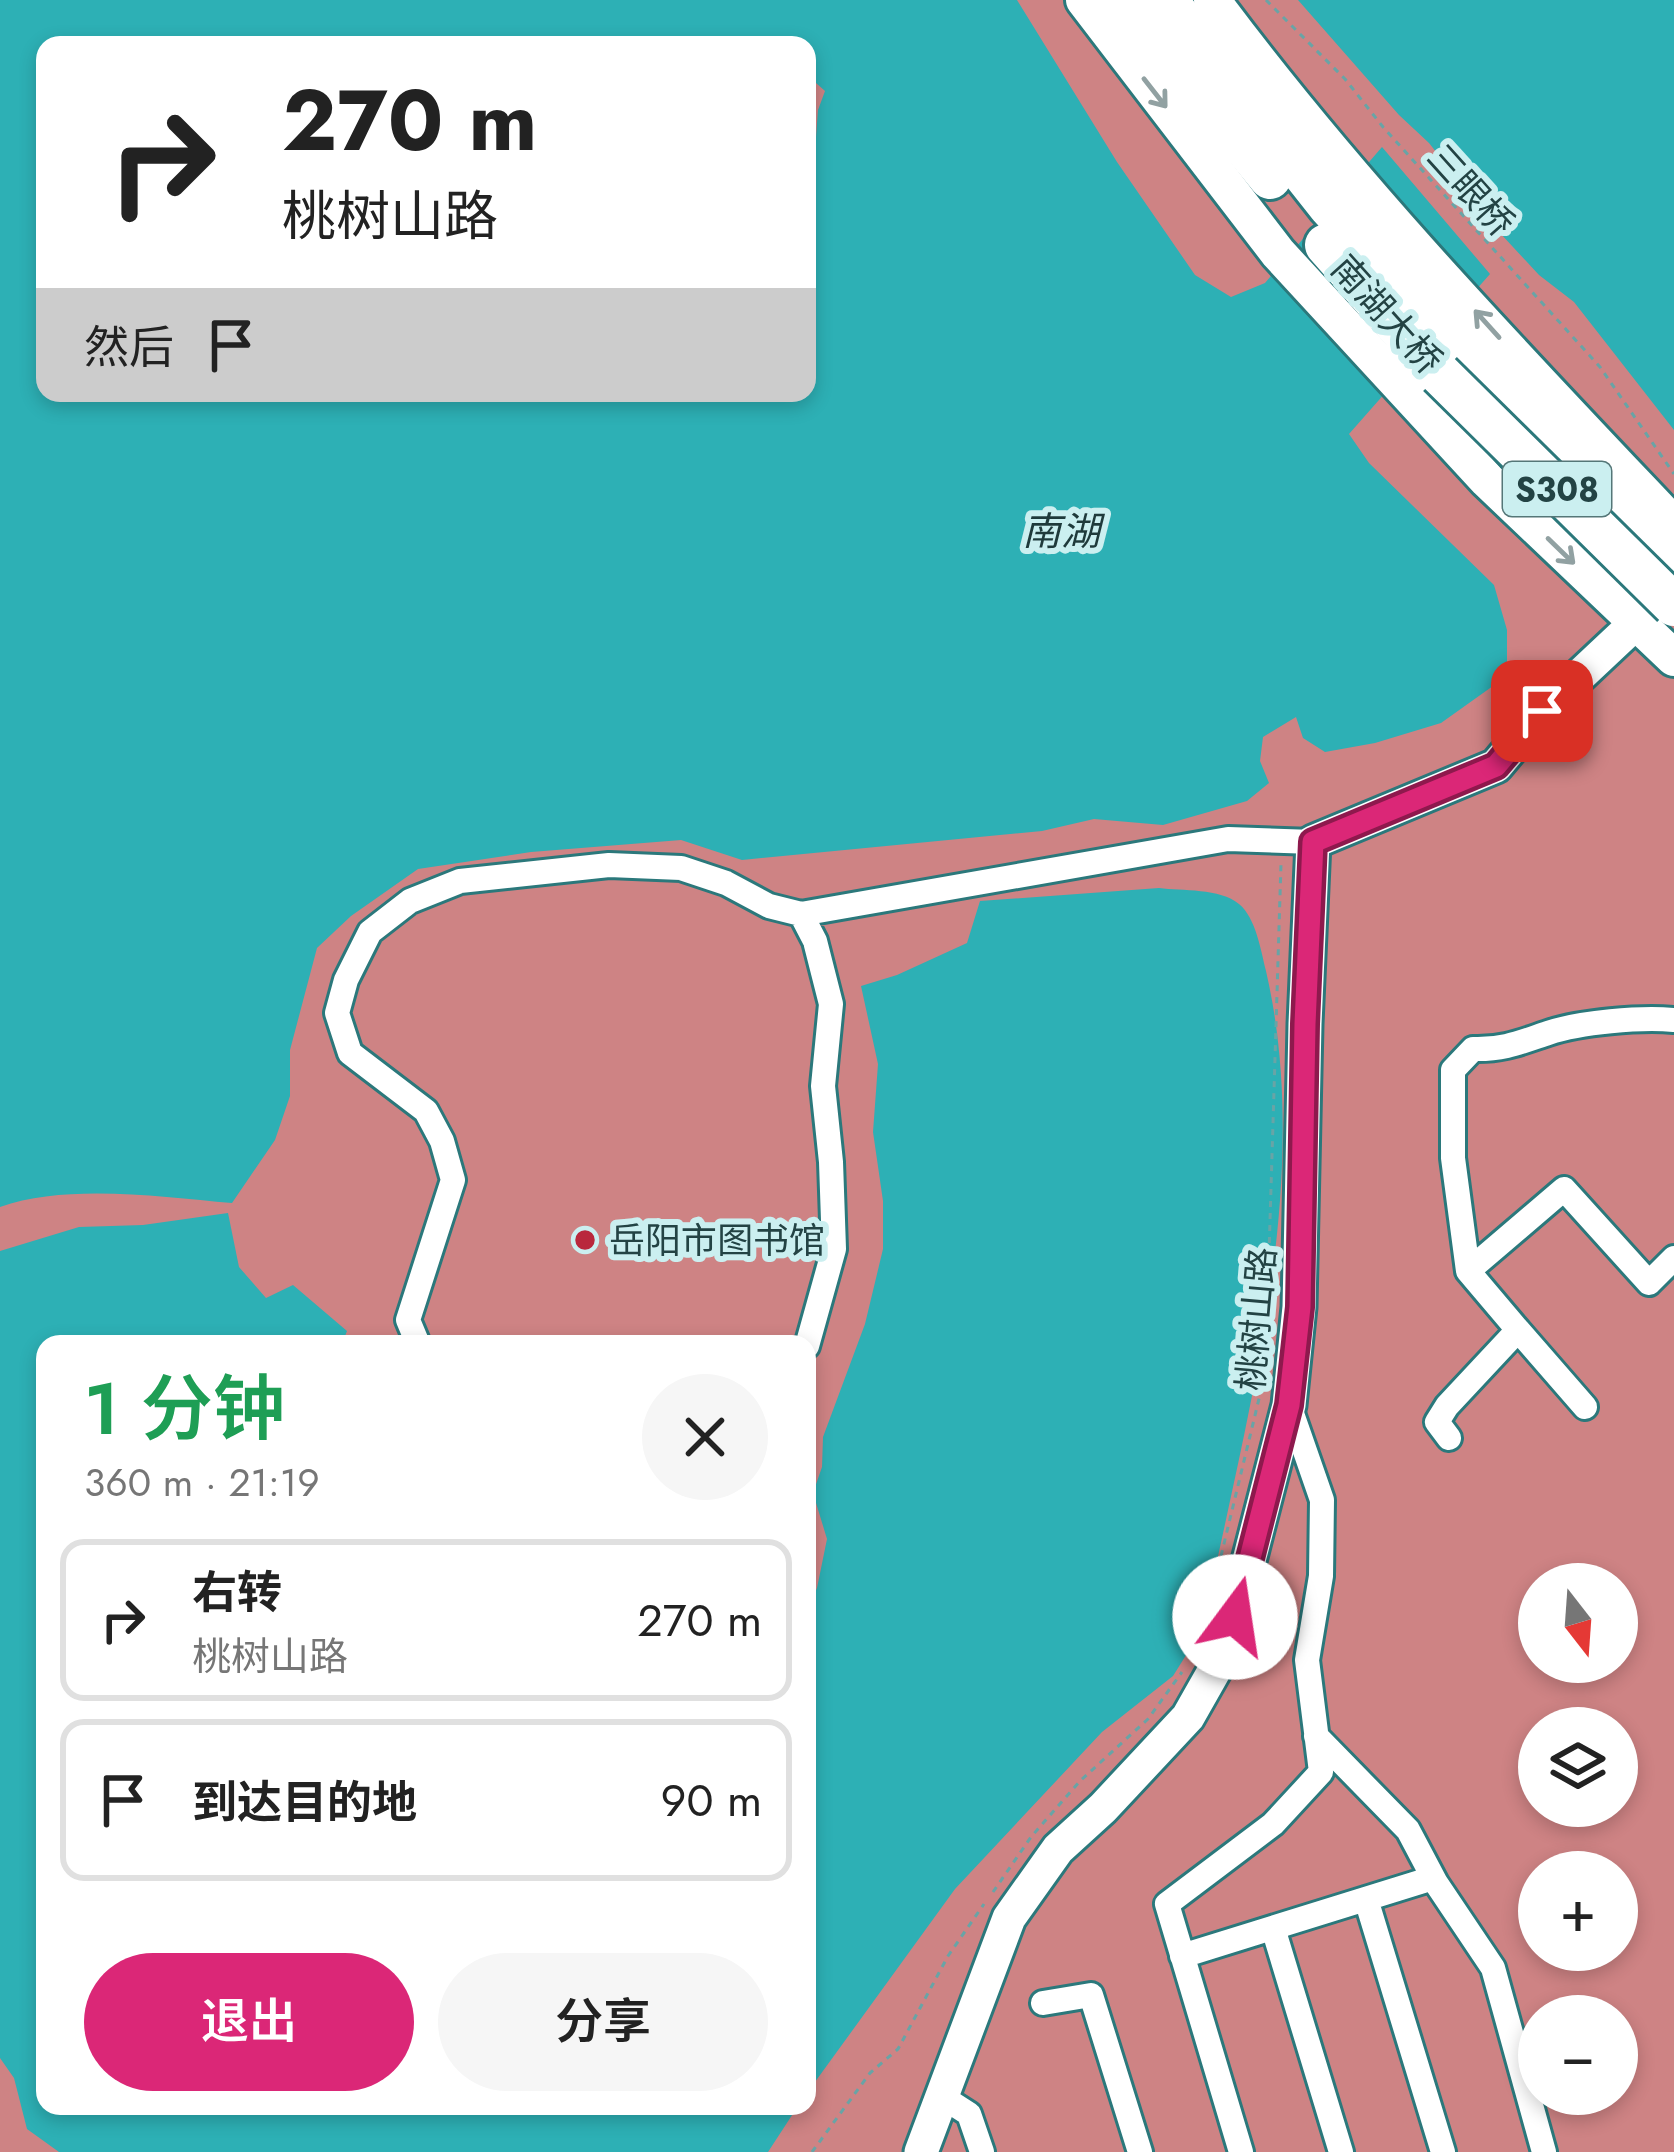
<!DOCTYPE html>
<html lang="zh">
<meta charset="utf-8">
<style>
:root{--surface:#fff;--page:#f6f6f6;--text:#222;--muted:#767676;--line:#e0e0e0;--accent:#db2777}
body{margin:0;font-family:Jost,"Noto Sans SC",sans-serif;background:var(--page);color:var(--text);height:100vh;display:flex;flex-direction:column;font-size:45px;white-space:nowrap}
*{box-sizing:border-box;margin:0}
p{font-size:39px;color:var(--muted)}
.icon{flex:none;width:66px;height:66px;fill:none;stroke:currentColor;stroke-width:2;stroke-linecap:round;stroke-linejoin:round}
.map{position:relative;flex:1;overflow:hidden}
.details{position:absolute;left:36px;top:1335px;width:780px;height:780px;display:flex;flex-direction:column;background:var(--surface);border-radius:24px;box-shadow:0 6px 18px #0003}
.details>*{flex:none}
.banner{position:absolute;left:36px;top:36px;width:780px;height:366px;border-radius:24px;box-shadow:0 6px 18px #0003;background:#fff;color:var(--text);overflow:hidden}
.needle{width:78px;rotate:163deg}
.buttons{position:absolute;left:1518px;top:1563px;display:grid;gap:24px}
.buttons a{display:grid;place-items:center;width:120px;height:120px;border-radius:50%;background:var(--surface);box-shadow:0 6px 18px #0003;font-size:60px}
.pin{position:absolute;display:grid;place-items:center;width:102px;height:102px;color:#fff;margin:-51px;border-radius:24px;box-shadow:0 6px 18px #0006}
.me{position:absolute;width:132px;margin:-66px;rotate:14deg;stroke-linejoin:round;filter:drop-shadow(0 0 9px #0008)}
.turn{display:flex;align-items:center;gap:42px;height:252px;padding:0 48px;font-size:54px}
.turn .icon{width:156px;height:156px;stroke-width:2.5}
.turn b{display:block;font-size:84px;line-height:102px}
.then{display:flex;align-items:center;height:114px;padding:0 48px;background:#0003;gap:24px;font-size:45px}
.round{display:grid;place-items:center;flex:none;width:126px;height:126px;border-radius:63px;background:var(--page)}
.head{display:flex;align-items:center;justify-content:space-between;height:204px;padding:0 48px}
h1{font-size:72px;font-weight:600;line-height:90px;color:#1e9e55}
.action{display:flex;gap:24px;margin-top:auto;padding:24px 48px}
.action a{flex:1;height:138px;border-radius:72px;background:var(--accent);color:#fff;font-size:48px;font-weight:600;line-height:138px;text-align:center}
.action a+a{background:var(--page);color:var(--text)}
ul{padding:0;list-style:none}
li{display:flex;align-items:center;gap:36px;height:162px;margin:0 24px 18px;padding:0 24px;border:6px solid var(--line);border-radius:24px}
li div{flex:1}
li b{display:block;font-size:45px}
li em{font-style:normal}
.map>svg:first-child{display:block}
.green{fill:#ce8384;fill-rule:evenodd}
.water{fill:#2db0b5;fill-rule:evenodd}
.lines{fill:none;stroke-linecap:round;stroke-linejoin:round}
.street-casing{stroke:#2b787b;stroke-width:30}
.secondary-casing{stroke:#2b787b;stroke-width:39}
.primary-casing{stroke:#2b787b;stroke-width:42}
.highway-casing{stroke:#2b787b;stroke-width:48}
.path{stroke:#68a4a6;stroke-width:3;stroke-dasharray:6 6;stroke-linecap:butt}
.street{stroke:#fff;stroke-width:24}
.secondary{stroke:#fff;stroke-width:33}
.primary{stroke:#fff;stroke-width:36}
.highway{stroke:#fff;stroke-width:42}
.highway-bridge-casing{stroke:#2b787b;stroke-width:48;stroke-linecap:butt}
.highway-bridge{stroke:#fff;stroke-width:42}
.oneway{stroke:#91a1a2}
.route-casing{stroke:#8e194d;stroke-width:30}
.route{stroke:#db2777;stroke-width:21}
.poi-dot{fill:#b9283c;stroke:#cbeff0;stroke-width:4.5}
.labels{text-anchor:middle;stroke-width:12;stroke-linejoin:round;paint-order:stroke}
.shield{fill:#cbeff0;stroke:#557778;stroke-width:3}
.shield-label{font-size:33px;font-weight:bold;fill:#234344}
.street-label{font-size:36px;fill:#234344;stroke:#cbeff0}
.poi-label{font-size:36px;fill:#234344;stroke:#cbeff0;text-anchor:start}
.water-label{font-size:39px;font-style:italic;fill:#1f3a3b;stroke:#cbeff0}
</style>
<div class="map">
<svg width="1674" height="2152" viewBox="0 0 1674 2152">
<rect width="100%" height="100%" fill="#8bd5d8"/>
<path class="green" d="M0,0h1674v2152h-1674zM45,45h762v348h-762zM45,1344h762v762h-762zM1539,1584h78v78h-78zM1539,1728h78v78h-78zM1539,1872h78v78h-78zM1539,2016h78v78h-78z"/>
<path class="water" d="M0,0h1017l100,162 78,113 36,22 34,-14 117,-136 108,127 -141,160 20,29 125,122 13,45v46l-66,47 -66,20 -50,9 -22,-14 -7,-21 -33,20 -3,24 9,22 -22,18 -84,24 -69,-6 -52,12 -300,29 -61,-20 -150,12 -113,17 -67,47 -34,32 -27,102v46l-15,44 -43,63c-70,-6 -165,-20 -232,4zM45,45h762v30l18,16 -7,19 -2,27 -9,1v255h-762z
M1298,0h376v430l-100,-128 -35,-27 -39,-42 -71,-90 -30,-28z
M1159,888c23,3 61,0 80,16 17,14 22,47 27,67 49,213 -21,447 -63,657l-30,48 -71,56 -147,157 -148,204v-482l10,-23 10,-49 -14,-46 9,-26 1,-30 42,-113 18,-75v-48l-10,-69 5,-68 -17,-78 36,-11 70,-32 13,-42z
M228,1213l11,54 27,31 27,-13 54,46 -5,13h-297v762h753l-30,46h-709l-32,-23 -13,-51 -14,-20v-807l79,-24 64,-2z"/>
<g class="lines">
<defs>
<path id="street" d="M801,914l14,27 16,63 -8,82 8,76 3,87 -27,97
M1468,1271l96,-82 85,94 25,-25
M1518,1330l67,77
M418,1344l-10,-24 45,-140 -11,-39 -16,-30 -76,-58 -13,-40 9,-33 24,-48 40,-31 50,-20 149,-16 72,3 45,15 43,23 32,8 427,-75 85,3
M1449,1438l-12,-16 10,-16 71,-76 -50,-59 -15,-113v-88l20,-21c30,1 48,-7 75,-16 32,-11 93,-16 126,-13
M1316,1736l92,94 28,53 57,85 51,184
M1366,1899l77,253
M1273,1928l68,224
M1182,1956l251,-78
M1043,2003l48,-8 49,157
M941,2096l28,18 13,38
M1241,2152l-74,-248 106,-80 48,-52 -14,-112 14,-84 1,-76 -33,-95"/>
<path id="secondary" d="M921,2152l88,-234 49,-69 45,-41 85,-91 38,-67 63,-245 10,-98 6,-283 8,-182 183,-76 46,-55 114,-107"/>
<path id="primary" d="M1084,0l194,253 209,227 187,178
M1212,0c139,187 302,356 462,525"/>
<path id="highway" d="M1125,0l145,178
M1166,0l163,206 136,148 209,216
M1326,245l114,129"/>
</defs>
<use href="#street" class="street-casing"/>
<use href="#secondary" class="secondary-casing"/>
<use href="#primary" class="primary-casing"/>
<use href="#highway" class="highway-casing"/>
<path class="path" d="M1266,0l79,79 38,48 217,240 74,107
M1266,1351l15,-488
M1221,1556l43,-178
M1189,1658l23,-64
M993,1892l38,-55 49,-56 68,-62 34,-47
M812,2152l58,-79 28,-24 50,-93 36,-52"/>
<use href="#street" class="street"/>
<use href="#secondary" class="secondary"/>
<use href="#primary" class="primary"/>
<use href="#highway" class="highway"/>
<defs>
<path id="highway-bridge" d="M1440,374l234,231"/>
</defs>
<use href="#highway-bridge" class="highway-bridge-casing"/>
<use href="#highway-bridge" class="highway-bridge"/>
</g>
<defs><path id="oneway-shaft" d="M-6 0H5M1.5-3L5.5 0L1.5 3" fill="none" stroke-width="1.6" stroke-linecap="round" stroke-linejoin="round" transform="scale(3)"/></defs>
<g class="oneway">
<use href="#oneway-shaft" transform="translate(1155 93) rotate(52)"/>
<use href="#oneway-shaft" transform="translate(1487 324) rotate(-132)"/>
<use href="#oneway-shaft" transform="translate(1561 551) rotate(44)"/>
</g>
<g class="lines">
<defs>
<path id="route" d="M1235,1617l54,-212 11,-98 5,-283 8,-182 183,-76 46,-55"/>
</defs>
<use href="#route" class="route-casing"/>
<use href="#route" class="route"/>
</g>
<circle class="poi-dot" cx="585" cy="1240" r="12"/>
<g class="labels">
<rect class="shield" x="1503" y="462" width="108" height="54" rx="9"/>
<g class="shield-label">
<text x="1557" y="501">S308</text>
</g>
<g class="street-label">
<text transform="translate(1471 190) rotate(48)" y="13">三眼桥</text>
<text transform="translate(1387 314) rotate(48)" y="13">南湖大桥</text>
<text transform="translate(1256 1319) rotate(-85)" y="13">桃树山路</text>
</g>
<g class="poi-label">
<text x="609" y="1253">岳阳市图书馆</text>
</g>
<g class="water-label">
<text x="1061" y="545">南湖</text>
</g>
</g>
</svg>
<div class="buttons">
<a><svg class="needle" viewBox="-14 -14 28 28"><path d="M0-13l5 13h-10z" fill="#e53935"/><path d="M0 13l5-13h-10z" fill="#767676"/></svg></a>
<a><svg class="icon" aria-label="layers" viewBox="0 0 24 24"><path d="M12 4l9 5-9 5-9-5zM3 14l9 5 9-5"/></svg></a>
<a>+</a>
<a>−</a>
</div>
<div class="pin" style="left:1542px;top:711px;background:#d93025"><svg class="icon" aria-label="arrive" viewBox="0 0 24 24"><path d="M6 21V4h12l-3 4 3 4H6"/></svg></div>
<svg class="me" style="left:1235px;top:1617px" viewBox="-20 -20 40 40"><circle r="19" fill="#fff"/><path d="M0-13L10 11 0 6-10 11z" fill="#db2777"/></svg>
<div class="banner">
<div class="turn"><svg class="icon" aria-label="right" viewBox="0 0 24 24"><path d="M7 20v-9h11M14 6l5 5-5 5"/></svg><div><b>270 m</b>桃树山路</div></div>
<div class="then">然后<svg class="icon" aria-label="arrive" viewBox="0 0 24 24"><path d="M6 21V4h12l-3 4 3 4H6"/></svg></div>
</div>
<section class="details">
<div class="head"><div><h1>1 分钟</h1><p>360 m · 21:19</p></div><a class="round"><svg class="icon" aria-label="close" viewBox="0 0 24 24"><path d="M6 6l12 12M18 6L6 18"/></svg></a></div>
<ul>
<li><svg class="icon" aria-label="right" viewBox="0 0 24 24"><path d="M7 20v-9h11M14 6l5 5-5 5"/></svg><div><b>右转</b><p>桃树山路</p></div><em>270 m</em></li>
<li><svg class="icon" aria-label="arrive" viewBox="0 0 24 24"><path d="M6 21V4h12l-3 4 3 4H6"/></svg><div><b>到达目的地</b></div><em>90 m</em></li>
</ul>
<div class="action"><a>退出</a><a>分享</a></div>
</section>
</div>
